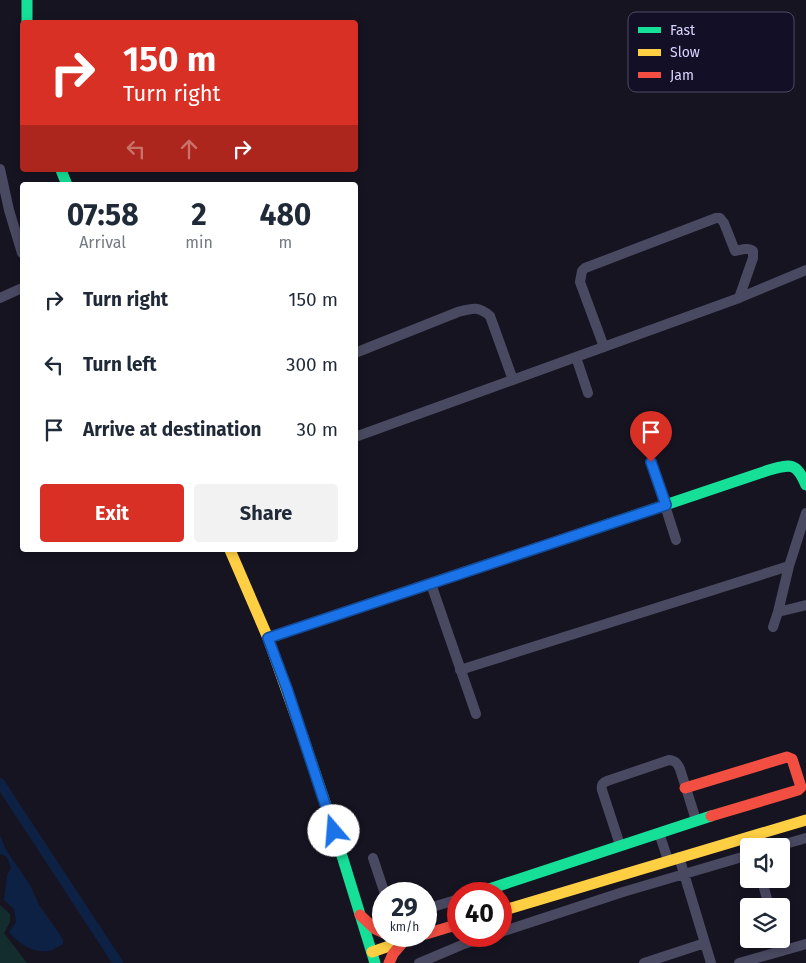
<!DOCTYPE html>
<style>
:root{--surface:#fff;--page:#f2f2f3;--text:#1f2937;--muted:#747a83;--accent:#d93025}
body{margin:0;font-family:"Fira Sans",sans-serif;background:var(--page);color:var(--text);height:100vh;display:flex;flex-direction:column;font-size:19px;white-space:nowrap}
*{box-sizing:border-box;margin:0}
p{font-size:16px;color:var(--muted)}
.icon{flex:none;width:28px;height:28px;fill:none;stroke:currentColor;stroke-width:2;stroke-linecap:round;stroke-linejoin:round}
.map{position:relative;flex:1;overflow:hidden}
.side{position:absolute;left:20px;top:182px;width:338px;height:370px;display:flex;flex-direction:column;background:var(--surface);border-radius:5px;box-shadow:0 2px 8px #0003}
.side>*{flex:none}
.banner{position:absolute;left:20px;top:20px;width:338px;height:152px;border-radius:5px;box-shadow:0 2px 8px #0003;background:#d93025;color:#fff;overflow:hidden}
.tools{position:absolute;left:740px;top:838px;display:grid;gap:10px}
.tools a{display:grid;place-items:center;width:50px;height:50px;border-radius:5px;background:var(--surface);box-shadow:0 2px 8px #0003;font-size:25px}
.speed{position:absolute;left:372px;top:882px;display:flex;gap:10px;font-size:25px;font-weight:700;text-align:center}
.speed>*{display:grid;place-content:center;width:65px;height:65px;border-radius:50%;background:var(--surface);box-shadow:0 2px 8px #0003;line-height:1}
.speed small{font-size:12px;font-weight:400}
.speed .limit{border:8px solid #d22;background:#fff;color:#111}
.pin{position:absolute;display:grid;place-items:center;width:42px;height:42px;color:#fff;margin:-51px -21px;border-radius:50% 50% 50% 0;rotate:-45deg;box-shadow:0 0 5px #0007}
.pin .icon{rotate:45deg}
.me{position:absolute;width:55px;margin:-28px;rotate:342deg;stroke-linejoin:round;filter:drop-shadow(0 0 4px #0008)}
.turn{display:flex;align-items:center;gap:18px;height:105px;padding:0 20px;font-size:22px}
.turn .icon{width:65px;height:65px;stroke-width:2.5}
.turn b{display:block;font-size:35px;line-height:42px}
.lanes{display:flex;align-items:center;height:48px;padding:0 20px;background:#0003;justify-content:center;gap:25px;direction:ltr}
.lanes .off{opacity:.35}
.eta{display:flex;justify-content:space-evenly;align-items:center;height:85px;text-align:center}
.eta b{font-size:30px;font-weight:700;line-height:35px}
.action{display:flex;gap:10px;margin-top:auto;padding:10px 20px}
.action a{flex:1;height:58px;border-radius:5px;background:var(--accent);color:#fff;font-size:20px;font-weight:700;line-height:58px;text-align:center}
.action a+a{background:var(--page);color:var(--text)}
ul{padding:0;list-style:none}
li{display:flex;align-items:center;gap:15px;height:65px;padding:0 20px}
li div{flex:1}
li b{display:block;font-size:19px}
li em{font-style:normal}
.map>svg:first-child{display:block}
.green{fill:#132c2d}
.water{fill:#0d2144}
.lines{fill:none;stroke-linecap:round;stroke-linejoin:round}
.canal{stroke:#0d2144;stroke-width:10}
.street{stroke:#4a4962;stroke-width:10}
.fast{stroke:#16e098;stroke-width:11}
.slow{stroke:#ffcf43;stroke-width:11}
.jam{stroke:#f24e42;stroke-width:11}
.route-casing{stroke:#114b97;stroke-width:12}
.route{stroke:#1a73e8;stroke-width:9}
.key{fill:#130f26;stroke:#4e4a67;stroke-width:1}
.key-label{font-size:14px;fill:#d9d4ff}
</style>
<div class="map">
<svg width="806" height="963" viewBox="0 0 806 963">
<rect width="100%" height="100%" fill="#161421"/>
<path class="green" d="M0,905l10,9v8l-6,11 23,30h-27z"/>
<path class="water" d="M0,835l6,15 24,35 9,20 24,34v5c-5,2 -10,7 -15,7 -16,2 -30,-8 -39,-19l7,-10 -2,-13 -10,-9 3,-25 4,-7 -4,-11 -7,-3z"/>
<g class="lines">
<path class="canal" d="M0,783l118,180"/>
<path class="street" d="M0,169l9,41 13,43
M0,298l22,-10
M604,347l-24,-65 2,-11 3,-3 131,-50h4l4,5 11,28c6,-1 13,-4 18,0v7l-14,40
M355,353l103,-41c15,-4 20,-6 32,4l23,64
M576,357l12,36
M355,437l384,-139 67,-28
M651,462l25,78
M431,584l45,130
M778,612l28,-7
M773,627l5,-15 11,-46 17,-53
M460,670l329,-104
M659,833l9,27
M620,845l-18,-55c-1,-5 0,-7 5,-9l62,-21c7,1 8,3 11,9l16,51
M778,846l28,-8
M679,857l32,106
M373,858l12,36
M764,888l5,18
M426,909l33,-10
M501,932l122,-40 126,-37
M778,939l4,12
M419,963l45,-19 24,-8
M644,963l61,-20
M739,963l67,-19"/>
<path class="fast" d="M27,0v22
M61,170l6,15
M588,531l181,-61c22,-6 27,-8 37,15
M303,737l27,80 45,146
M474,894l237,-78"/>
<path class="slow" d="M230,550l38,88 35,99
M501,911l305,-91
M372,952l46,-16"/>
<path class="jam" d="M268,638l320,-107
M685,788l102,-31 5,2 9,28 -3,3 -87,26
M360,915l15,14 9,4
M426,934l33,-10
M389,963l4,-9 11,-13"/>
</g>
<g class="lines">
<defs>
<path id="route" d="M334,831l-47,-142 -19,-51 398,-133 -15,-43"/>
</defs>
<use href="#route" class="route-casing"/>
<use href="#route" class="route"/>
</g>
<rect x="628" y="12" width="166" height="80" rx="8" class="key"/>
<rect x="638" y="27" width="23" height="6" fill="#16e098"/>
<rect x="638" y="49" width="23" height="7" fill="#ffcf43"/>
<rect x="638" y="72" width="23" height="6" fill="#f24e42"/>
<g class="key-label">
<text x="670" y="35">Fast</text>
<text x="670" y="57">Slow</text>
<text x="670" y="80">Jam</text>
</g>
</svg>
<div class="tools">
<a><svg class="icon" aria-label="sound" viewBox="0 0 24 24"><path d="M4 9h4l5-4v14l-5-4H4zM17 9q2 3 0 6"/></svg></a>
<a><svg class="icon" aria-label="layers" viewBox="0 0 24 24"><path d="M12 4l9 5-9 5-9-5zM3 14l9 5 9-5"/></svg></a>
</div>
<div class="speed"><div>29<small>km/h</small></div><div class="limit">40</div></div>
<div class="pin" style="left:651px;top:462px;background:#d93025"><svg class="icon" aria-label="arrive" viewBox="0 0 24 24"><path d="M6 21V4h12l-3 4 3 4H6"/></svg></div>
<svg class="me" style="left:334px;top:831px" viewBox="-20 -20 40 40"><circle r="19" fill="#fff"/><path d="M0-13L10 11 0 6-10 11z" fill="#1a73e8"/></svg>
<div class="banner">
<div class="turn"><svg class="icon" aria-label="right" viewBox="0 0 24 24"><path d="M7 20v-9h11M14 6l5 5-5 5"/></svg><div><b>150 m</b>Turn right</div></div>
<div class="lanes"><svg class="icon off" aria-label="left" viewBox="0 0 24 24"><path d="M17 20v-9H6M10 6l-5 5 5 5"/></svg><svg class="icon off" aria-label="ahead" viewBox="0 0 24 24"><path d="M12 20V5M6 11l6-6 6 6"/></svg><svg class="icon" aria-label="right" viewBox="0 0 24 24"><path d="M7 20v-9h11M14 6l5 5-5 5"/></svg></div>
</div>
<section class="side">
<div class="eta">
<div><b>07:58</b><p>Arrival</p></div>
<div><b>2</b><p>min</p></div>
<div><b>480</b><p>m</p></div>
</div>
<ul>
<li><svg class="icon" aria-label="right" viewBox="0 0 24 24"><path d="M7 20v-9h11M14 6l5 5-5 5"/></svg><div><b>Turn right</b></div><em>150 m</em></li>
<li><svg class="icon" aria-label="left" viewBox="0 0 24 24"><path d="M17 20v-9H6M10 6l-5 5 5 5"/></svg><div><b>Turn left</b></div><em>300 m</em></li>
<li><svg class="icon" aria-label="arrive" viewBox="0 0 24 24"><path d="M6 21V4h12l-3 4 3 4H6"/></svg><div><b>Arrive at destination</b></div><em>30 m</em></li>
</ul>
<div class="action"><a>Exit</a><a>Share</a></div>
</section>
</div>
